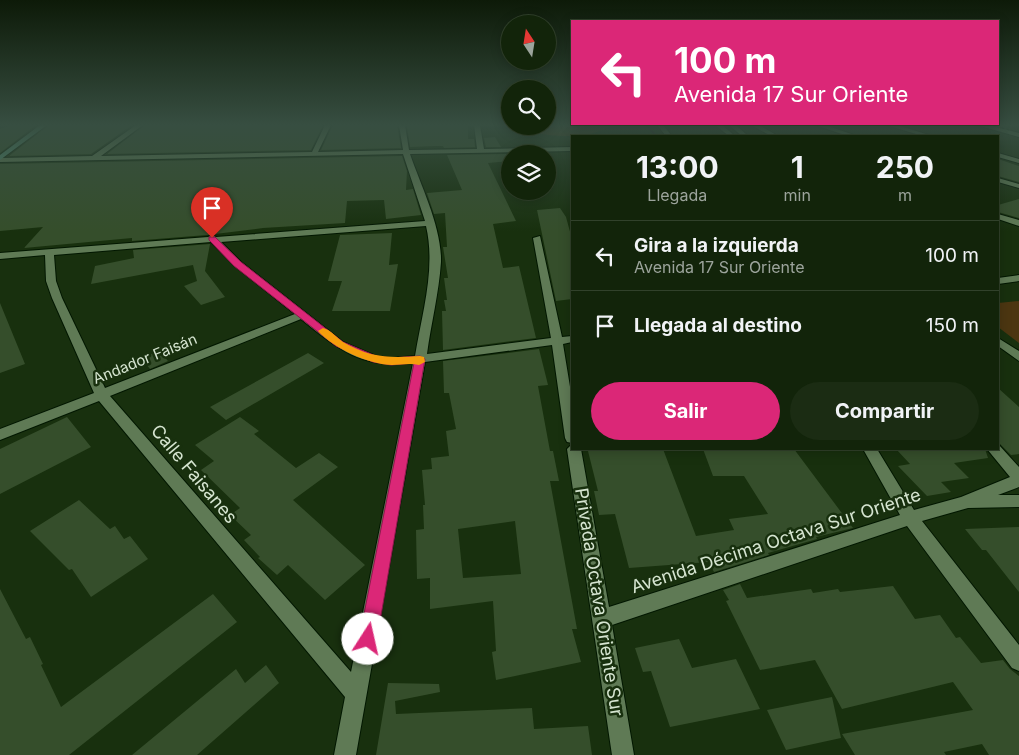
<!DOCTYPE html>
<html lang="es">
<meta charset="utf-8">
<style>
:root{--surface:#12240a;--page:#1b2c13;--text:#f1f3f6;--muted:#9ca49c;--line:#31412b;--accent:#db2777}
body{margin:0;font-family:Inter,sans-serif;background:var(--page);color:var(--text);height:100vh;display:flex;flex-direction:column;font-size:19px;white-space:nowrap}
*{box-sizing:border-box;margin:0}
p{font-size:16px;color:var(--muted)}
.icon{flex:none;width:28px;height:28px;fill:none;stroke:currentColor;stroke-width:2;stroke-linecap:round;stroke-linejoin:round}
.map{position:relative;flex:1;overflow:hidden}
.drawer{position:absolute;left:571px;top:135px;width:428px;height:315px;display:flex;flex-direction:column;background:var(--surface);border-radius:0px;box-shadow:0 2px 12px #0003,0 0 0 1px var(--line)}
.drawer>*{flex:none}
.top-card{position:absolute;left:571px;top:20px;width:428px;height:105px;border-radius:0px;box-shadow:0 2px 12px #0003,0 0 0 1px var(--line);background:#db2777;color:#fff;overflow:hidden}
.needle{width:32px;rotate:348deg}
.tools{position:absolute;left:501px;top:15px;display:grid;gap:10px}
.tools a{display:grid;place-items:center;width:55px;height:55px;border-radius:50%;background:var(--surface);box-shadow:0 2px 12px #0003,0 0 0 1px var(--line);font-size:25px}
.pin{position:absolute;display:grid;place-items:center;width:42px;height:42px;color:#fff;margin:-51px -21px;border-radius:50% 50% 50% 0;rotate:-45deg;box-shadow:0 0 5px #0007}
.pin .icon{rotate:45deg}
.me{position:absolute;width:55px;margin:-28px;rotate:10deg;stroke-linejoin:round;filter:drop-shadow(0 0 4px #0008)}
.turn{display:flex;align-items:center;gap:18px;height:105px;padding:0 20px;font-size:22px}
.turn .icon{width:65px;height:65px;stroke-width:2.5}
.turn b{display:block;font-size:35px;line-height:42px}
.eta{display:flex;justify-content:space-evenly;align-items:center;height:85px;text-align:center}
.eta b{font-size:30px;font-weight:700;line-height:35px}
.primary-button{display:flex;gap:10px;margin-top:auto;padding:10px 20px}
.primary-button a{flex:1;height:58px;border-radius:30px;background:var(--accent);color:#fff;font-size:20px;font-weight:700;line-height:58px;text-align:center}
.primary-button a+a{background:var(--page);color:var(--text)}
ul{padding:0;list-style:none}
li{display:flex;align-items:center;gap:15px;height:70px;padding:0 20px;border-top:1px solid var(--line)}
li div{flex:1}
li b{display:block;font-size:19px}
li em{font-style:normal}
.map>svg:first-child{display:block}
.green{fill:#4c3611}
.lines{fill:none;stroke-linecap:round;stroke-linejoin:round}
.stream{fill:#1c0025;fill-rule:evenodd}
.building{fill:#354e2b;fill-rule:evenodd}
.minor-casing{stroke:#021700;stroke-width:2}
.tertiary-casing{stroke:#021700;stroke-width:2}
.secondary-casing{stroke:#021700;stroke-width:2}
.minor{fill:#5f7a55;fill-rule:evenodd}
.tertiary{fill:#5f7a55;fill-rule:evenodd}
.secondary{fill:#528e75;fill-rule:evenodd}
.route{fill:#db2777;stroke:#8e194d}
.slow{fill:#f59e0b}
.labels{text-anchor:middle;stroke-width:5;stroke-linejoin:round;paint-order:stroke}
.street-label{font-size:15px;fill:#d6e5d1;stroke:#18300e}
.near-street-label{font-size:18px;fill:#d6e5d1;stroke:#18300e}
</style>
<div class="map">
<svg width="1019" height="755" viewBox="0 0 1019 755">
<rect width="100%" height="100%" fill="#18300e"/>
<path class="green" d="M612,125c-23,16 -73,13 -98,1z
M1019,301v42l-21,-16v-24z"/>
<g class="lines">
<path class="stream" d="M647,125l10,10v1h-2l-11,-11z"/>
</g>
<path class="building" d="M11,125h25l-36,28v-24z
M49,125h83l-41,29 -82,2z
M145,125h178l-12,25 -204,4z
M333,125h64l4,23 -80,2z
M407,125h61v14h6l1,8 -31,1 -1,-2h-8l-25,1z
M495,137l6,10h-15l-2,-9z
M506,154l4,7 -22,2 28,58 -23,3 10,44 16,-2 17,72 -93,12 -1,-39h4l-2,-11h3l-3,-22h4l-5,-31h4l-2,-34 -11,1 -7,-21 35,-3 -15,-35z
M402,156l5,15 -1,19 7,-1 8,26 -35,4 -2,-19 -37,1 -2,22 -82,5 -56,7 -75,6v-3l-108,10 19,-21 -43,4v-67z
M998,159l21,7v16l-21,-6z
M1019,199v19l-21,-6v-7z
M560,208l6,9 6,22v60l-16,2 -19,-91z
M392,233l-3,32 9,-1 -8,47h-58l10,-30h-14l12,-46z
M210,244l-5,27 20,26 -24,8 -17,-19 13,-5 -4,-16 -102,19 4,-18 39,-8 -1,-8z
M0,303l25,61 -25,9z
M539,349l9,36 -10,1 12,65h3l6,30h-9l27,148h-5l9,33 -85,18 -4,-28 4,-1 -3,-50 -63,8v-31l-13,1 -1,-49 8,-1 -1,-24h2l-3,-35 10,-1 -1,-11 18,-2 -3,-25 10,-2 -7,-36h-5l-1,-32zM515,521l6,53 -58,4 -5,-49z
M159,351l9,10 -18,8 -9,-11z
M308,353l16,10 -98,57 -16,-13z
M998,388l21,19v47l-8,1 -11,-11 -2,-1z
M67,417l24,30 -91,47v-45z
M240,417l19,14 -5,3 42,34 23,-15 19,14 -45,33 72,65 -40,35 -37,-35 -11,10 -19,-17 2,-1 -16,-17 7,-5 -21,-20 10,-7 -39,-38 13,-9 -19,-16z
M597,449h66l33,87 38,-6 -5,-11 39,-5 -24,-38h-31l-10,-27h91l59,79 -37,9 1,2 -49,14 1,2 -55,17 -5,-10 -80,6 -14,-54 -16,1 -5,-24h4l-10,-40h10z
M896,449h89l3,9 -34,5 15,15 -28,4 10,10 -24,4 -29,-30 12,-2z
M79,500l31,29 5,-3 9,13 6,-3 18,23 -57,38 -19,-28 -3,1 -39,-39z
M1019,527v65l-33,-42h-4l-17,-21z
M740,584l7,14 64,-9 2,4 25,-4 2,3 53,-6 22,33 25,-4 16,23 4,-1 21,26 22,-3 7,9 9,7v79h-30l-7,-11 -38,8 2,3h-91l-13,-21 131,-24 -20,-28 -111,27 -27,-49 -55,10 -34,-69 3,-1 -6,-10z
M0,589l26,50 4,-2 13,27 -2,1 20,42 152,-113 24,28 -168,133h-69z
M679,639l13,29 44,-9 24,50 -90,18 -19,-56 -8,1 -8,-24z
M266,665l13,18 -82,72h-65l104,-86 9,14z
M388,683l51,1 1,8 -45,9 1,13 136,-6 2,21 54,-3 4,29h-216z
M832,697l9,41 -55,12 -19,-40z"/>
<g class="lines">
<defs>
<path id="minor" d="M136,125h7l-42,31 211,-4 13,-27h6l-13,27 85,-2 -4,-25h6l4,25 68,-1 -3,-24h6l4,24 88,-2v4l-162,3c11,32 32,74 31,108 -2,31 -10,62 -14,92l124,-16 -18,-100 7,-2 22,101 10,-1v6l-9,2 9,55v44l-5,-1 -2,-4 -13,-93 -127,17 -69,393h-22l11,-58 -246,-296 -99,39v-11l94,-36 -42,-95 -6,-17 -1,-26 -45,4v-6l208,-16 4,-2 4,2 209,-16 -22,-67 -403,8v-4l92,-2zM426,226c10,43 -4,87 -11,130l-24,2 -15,-2 -33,-14 -102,-80 -20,-20zM211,242l24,24 60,48 -190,74 -43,-90 -6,-17 -2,-26zM301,319c38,31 61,50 112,44l-62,309 -241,-276z
M657,125h6l9,11h-6z
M715,125h7l13,11h-6z
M729,125h7l12,11h-6z
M751,125h8l19,11h-7z
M815,125h10l32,11h-9z
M886,125h11l35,11h-9z
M998,153l21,6v4l-21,-6z
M998,178l21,6v4l-21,-6z
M998,214l21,6v6l-21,-7z
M1019,275v6l-21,3v-6z
M998,338l21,13v10l-21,-15z
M572,444v5h9l28,158 291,-92 -37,-66h14l37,61 47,-13 49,-20 -23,-28h11v-4h1l20,22v20l-21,8h21v12l-51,1 -46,13 97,124v26l-7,-3 -105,-142 -295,99 22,130h-22l-45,-306z"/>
<path id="tertiary" d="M977,125h11l31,8v4z"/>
<path id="secondary" d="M40,125h7l-47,35v-5z"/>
</defs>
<use href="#minor" class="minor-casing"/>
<use href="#tertiary" class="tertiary-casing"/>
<use href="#secondary" class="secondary-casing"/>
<use href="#minor" class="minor"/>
<use href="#tertiary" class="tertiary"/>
<use href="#secondary" class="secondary"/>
</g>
<linearGradient id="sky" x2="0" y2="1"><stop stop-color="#0d1a08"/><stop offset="0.54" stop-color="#374e41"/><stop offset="1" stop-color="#374e41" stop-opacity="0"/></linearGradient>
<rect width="1019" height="231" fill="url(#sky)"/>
<path class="route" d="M209,237h6l26,25 102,80 33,14 15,2 29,-2 5,3 -48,280 -3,6 -6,3 -7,-3 -2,-6 55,-276 -23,2 -18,-3 -37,-16 -102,-80 -25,-26z"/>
<path class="slow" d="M323,328c8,2 13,9 20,14 27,16 47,16 77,14l4,1 1,5 -6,3c-9,-2 -17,0 -27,0 -22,0 -59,-17 -74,-34z"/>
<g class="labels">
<g class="street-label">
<text transform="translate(145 359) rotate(-22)" y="5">Andador Faisán</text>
</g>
<g class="near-street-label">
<text transform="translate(194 474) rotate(50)" y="6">Calle Faisanes</text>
<text transform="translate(776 541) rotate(-18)" y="6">Avenida Décima Octava Sur Oriente</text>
<text transform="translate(599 602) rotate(81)" y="6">Privada Octava Oriente Sur</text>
</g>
</g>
</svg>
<div class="tools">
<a><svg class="needle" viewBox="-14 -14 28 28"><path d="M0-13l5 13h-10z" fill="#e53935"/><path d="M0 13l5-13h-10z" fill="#9ca49c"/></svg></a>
<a><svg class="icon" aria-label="search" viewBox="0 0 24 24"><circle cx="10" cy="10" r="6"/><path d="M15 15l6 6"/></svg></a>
<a><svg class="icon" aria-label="layers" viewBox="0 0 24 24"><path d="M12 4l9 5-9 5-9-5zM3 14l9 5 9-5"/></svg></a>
</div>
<div class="pin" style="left:212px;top:238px;background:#d93025"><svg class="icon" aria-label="arrive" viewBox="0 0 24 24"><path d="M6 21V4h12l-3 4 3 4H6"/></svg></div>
<svg class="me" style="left:368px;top:639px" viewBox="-20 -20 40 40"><circle r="19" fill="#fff"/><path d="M0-13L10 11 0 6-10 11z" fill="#db2777"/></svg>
<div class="top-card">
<div class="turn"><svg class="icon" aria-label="left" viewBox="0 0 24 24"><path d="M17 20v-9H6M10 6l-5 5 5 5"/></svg><div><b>100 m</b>Avenida 17 Sur Oriente</div></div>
</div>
<section class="drawer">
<div class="eta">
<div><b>13:00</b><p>Llegada</p></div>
<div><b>1</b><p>min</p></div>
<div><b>250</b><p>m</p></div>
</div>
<ul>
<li><svg class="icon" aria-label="left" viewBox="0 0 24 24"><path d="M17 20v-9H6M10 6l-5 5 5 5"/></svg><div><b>Gira a la izquierda</b><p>Avenida 17 Sur Oriente</p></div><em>100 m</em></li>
<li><svg class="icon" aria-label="arrive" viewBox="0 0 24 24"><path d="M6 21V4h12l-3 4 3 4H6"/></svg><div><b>Llegada al destino</b></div><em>150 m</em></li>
</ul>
<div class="primary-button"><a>Salir</a><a>Compartir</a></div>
</section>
</div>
